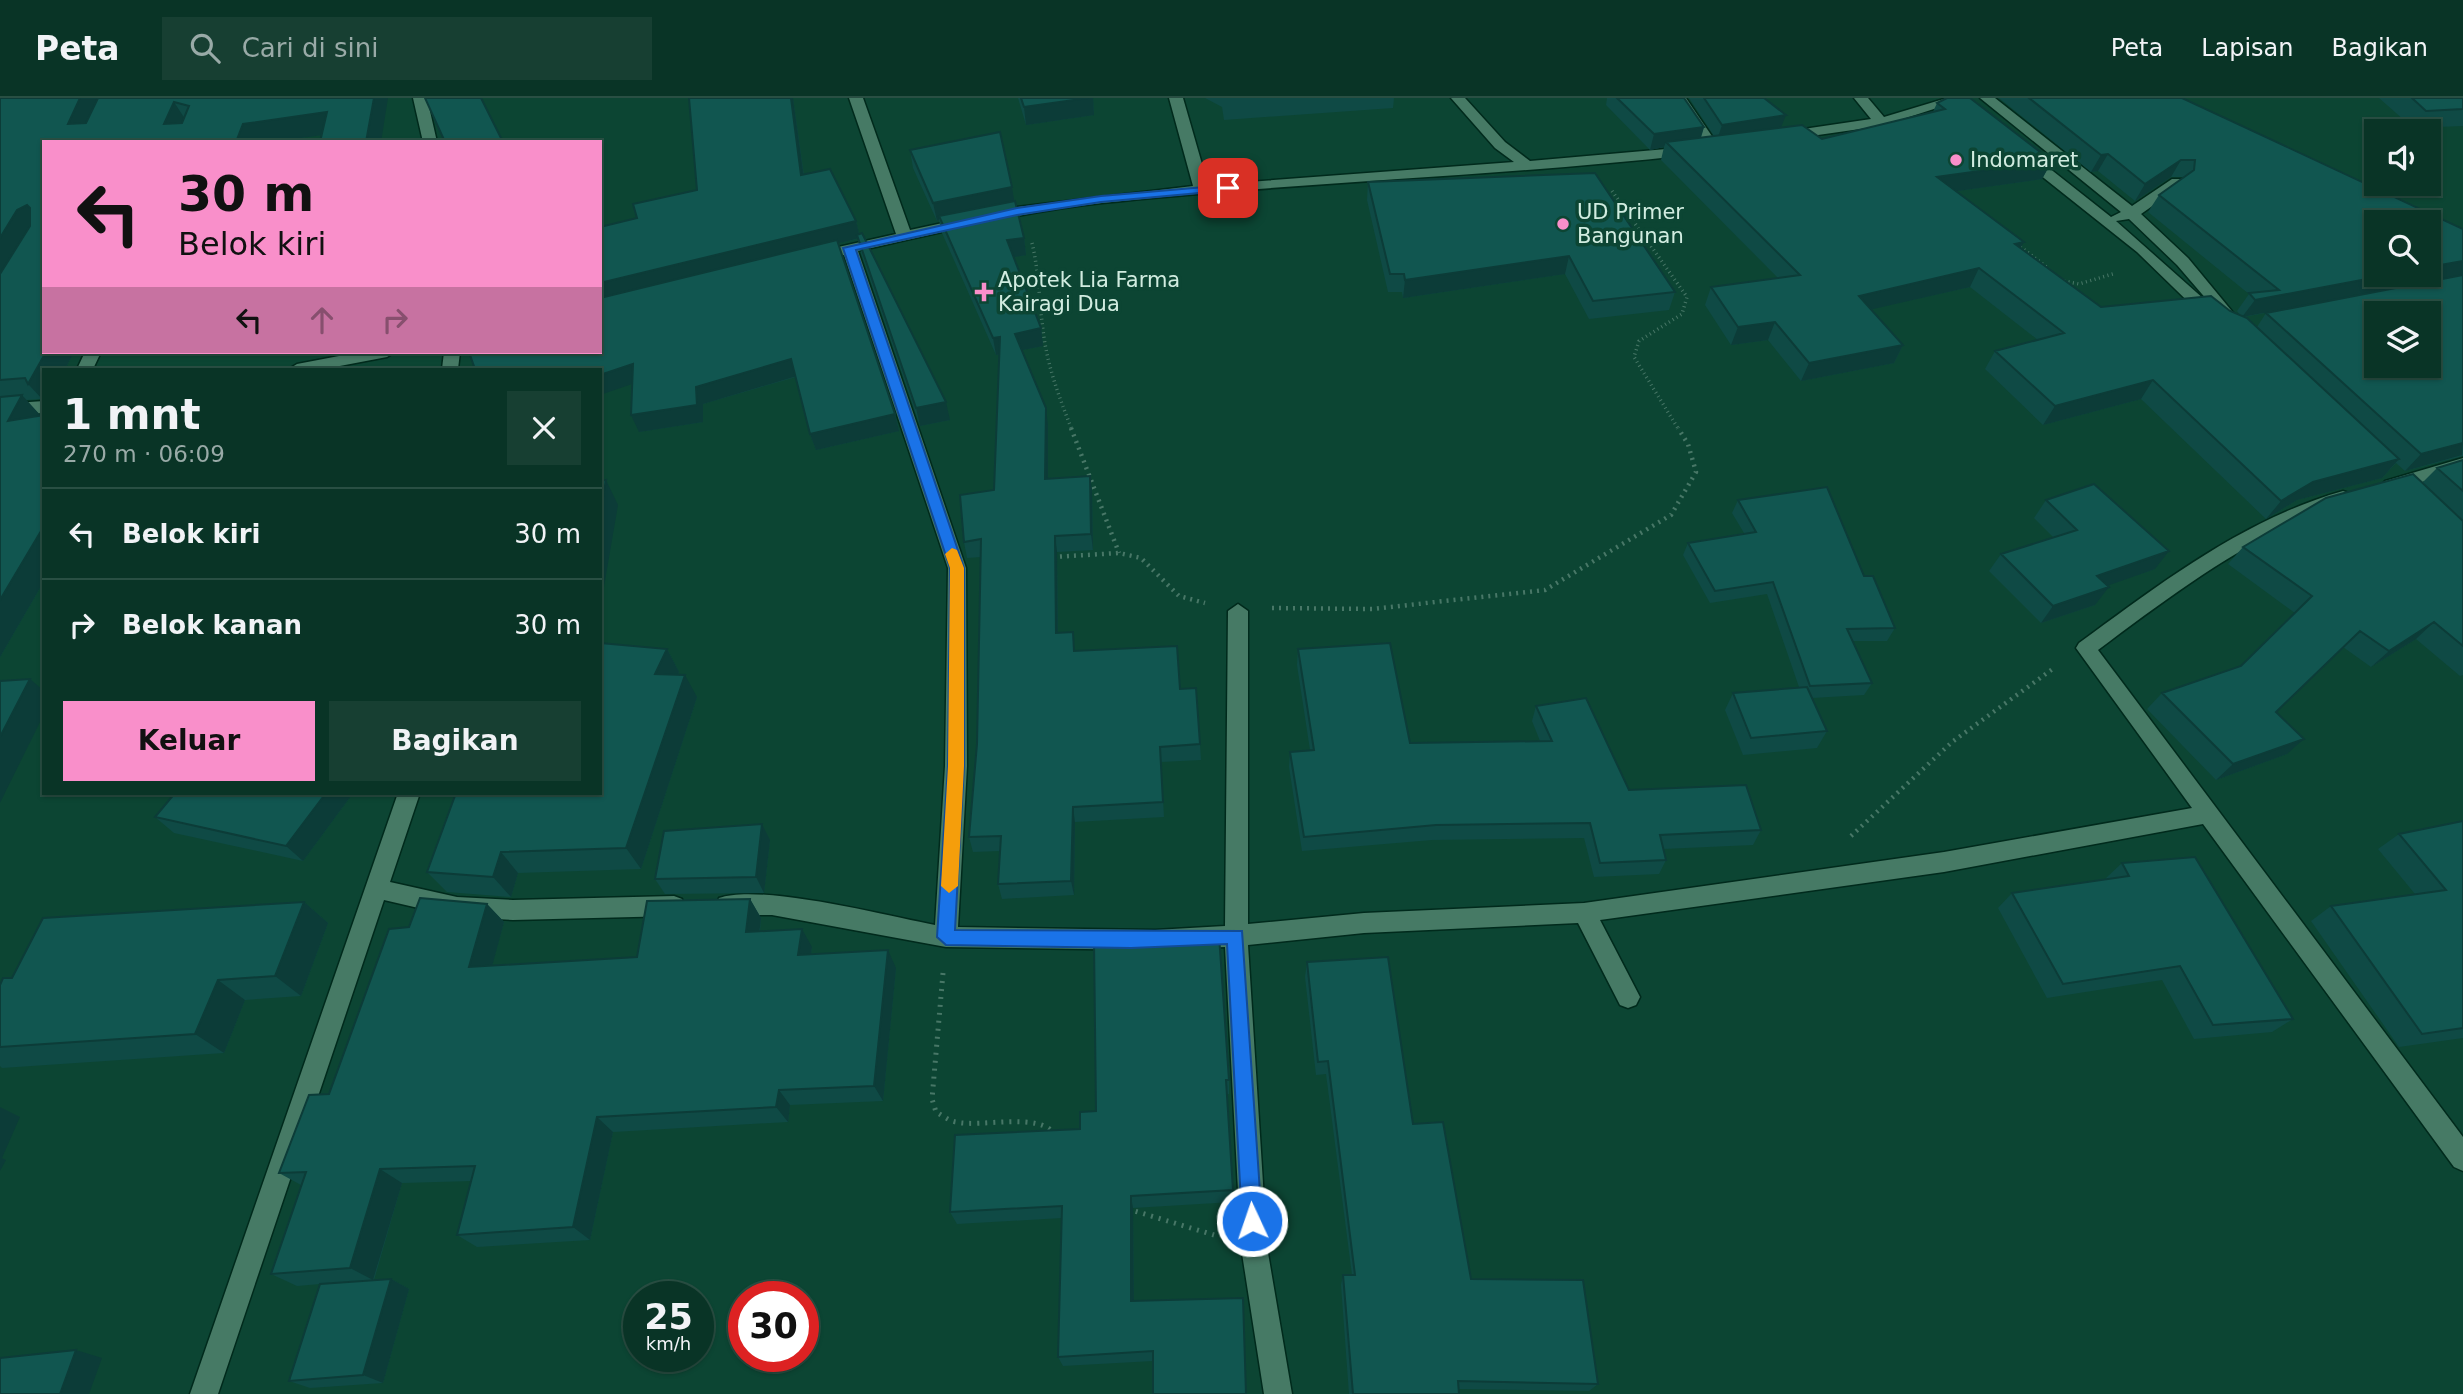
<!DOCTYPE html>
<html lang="id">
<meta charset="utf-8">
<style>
:root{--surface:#093426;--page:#173f32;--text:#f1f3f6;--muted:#99aaa7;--line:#294f43;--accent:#f98fca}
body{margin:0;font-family:"DejaVu Sans",sans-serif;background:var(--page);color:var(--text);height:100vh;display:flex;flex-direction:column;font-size:26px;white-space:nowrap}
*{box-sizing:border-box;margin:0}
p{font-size:23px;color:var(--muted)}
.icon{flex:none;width:38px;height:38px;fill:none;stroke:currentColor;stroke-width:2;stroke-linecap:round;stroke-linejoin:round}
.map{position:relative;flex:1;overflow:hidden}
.panel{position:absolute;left:42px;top:270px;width:560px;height:427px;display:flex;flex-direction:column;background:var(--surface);border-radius:0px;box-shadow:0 2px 5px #0004,0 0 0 2px var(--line)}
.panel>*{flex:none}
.guide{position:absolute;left:42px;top:42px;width:560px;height:214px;border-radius:0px;box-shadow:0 2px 5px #0004,0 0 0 2px var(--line);background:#f98fca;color:#111;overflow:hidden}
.tools{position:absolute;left:2364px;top:21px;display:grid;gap:14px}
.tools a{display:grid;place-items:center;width:77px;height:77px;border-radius:0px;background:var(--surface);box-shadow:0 2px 5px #0004,0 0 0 2px var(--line);font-size:35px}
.speed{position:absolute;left:623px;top:1183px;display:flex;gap:14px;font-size:35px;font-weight:700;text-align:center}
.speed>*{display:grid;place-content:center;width:91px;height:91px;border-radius:50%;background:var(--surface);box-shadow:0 2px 5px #0004,0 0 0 2px var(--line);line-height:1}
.speed small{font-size:18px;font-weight:400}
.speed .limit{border:10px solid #d22;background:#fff;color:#111}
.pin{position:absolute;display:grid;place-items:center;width:60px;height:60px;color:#fff;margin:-30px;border-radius:14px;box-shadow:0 4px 10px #0006}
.me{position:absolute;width:77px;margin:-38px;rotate:357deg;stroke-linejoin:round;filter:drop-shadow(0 0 5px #0008)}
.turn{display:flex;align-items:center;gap:24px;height:147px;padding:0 21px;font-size:32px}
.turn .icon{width:91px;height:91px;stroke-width:2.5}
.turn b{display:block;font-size:49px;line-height:60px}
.lanes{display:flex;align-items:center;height:66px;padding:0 21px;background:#0003;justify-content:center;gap:35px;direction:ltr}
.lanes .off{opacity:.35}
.round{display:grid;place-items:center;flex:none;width:74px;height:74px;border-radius:0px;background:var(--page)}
.head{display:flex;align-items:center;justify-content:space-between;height:119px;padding:0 21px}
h1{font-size:42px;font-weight:600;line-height:52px}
.button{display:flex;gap:14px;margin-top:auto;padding:14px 21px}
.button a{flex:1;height:80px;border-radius:0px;background:var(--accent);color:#111;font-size:28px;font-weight:600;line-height:80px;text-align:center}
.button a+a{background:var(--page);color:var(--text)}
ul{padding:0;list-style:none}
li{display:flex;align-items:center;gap:21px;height:91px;padding:0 21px;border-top:2px solid var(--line)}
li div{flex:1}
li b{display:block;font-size:26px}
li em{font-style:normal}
header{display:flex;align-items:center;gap:42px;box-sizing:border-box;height:98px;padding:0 35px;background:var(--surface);border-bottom:2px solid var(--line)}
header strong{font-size:33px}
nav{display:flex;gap:38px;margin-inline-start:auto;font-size:24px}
.search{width:490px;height:63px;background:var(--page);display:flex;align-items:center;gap:18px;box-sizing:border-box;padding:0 24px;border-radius:0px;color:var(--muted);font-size:26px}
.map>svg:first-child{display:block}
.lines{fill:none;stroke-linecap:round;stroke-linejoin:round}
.minor-casing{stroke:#002a1c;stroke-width:3}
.path-far2{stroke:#487767;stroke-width:3.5;stroke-dasharray:1 3.5;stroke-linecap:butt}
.path-far1{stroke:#487767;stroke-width:4.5;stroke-dasharray:2 5;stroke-linecap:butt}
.path{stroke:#487767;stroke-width:5;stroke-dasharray:2 6;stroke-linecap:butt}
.minor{fill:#467a65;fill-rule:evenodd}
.wall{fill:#0f4a45;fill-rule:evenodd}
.shaded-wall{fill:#0c3c38}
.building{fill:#115650;stroke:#0c3c38;stroke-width:2;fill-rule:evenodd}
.route{fill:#1a73e8;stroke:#114b97;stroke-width:2}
.slow{fill:#f59e0b}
.poi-dot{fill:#f98fca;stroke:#0c4533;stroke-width:2.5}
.labels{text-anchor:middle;stroke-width:7;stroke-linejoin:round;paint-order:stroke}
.far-poi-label{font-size:21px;fill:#d1ece0;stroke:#0c4533;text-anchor:start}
</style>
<header>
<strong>Peta</strong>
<div class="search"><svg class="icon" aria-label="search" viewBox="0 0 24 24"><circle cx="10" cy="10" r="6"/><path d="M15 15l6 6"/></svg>Cari di sini</div>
<nav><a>Peta</a><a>Lapisan</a><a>Bagikan</a></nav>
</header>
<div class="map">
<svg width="2463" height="1296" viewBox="0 0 2463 1296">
<rect width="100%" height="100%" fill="#0c4533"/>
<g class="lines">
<defs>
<path id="minor" d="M413,0h14l10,44h-14z
M849,0h14l47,132 107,-23 176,-21 -24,-88h14l25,87 306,-23 -19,-14 -44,-50h14l40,44 25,19 159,-14 7,4 -7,4c-195,22 -392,27 -587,48 -82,9 -163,30 -244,48l108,317 1,198 -9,161 197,3 70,-4 3,-315 10,-7 10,7v313l116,-11 220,-10 360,-51 248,-44 -116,-160 3,-5c82,-60 165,-124 264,-152l6,2 3,4 -3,4c-94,31 -172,90 -251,149l365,487v34l-9,-4 -251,-343 -259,48 -344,48 40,77 -4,8 -8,3 -8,-3 -42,-82 -214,10 -116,12 19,302 25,147h-28l-23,-147 -16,-300 -70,3 -209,-3 -174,-32h-45l-8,-3 -3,-7 3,-7c40,-15 169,18 216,27l10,-159 3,-198 -104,-313 -32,7 -8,-5 3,-3 89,-20z
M1672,0h14l34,50 -2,3h-10z
M1854,0h14l16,19 63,-19h21l-87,28 -98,14 -7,-4 7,-4 88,-13z
M1980,0h15l137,108 40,-27h10v6l-41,29 47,44 57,69 -2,4h-12l-10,-14 -8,4 -6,-1 -70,-68 -117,-93v-6h10l81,64 10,-5zM2129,121l48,46 37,43 -98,-87z
M85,254h16l-8,17h-16z
M360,254h35l-8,5 -63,12h-35l8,-5z
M444,254h16l-2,17h-16z
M44,303v12l-44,3v-12z
M2463,360v12l-72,21 -9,-6 3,-4z
M398,695h22l-30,89 67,15 56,3 161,-4 8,3 3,7 -3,7 -8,3 -161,4 -56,-3 -73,-17 -166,494h-28z"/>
</defs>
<use href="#minor" class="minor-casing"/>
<path class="path-far2" d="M1612,93l75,106 -5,17 -43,27 -5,16 45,73
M1032,145c7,29 7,57 11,87 4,35 16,67 29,100
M2017,146l32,25
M2064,183l15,3 37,-11"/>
<path class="path-far1" d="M1071,330l48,125
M1053,459l66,-4 22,5 38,38 26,7
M1272,510l100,1 173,-19 126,-75 25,-43 -8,-28 -10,-16
M1851,738l101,-94 102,-74"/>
<path class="path" d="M943,875l-11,126 4,13c6,3 13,9 20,10 24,6 85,-11 99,13
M1128,1111l86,26"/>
<use href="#minor" class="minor"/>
</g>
<path class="wall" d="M0,0h388l-67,37 -50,7h-227v210h30l-9,17 -24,30 -15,1 14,15 4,166 -44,76z
M689,0h104l11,77 52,46 3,13 91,186 -30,6 -59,-173 -3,-14 -20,4 57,171 4,17 -83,19 -6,-16 -14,-57 -93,27v18l-64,10 -6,-48 4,-166 60,-28z
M1018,0h75l1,17 -68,10z
M1205,0h189l-1,10 -169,12 -2,-13z
M1607,0h77l20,29 -3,11 13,-2 -25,-38h75l17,29 41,12 111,-27 4,-9 115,58 -10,18 -85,12 63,57 81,59 129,4 10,4 -3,-4 12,-17 -101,-82 11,-17 25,-18h-13l-36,24 -37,-30 -7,1 -92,-74h183l281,131v227l-58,15 -9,-8 -14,15 -85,22 -31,19 -125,-120 -98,26 -58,-56 10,-18 43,-11 -68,-53 -99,22 32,36 -9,18 -93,18 -33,-41 -37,5 -26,-40 6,-18 67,-9 -117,-118 3,-13 -14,3 -44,-45zM2416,186l-150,29 -9,14 -13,-10z
M2379,0h84v28l-50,2z
M910,52l104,51 10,37 2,17 -13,2 28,71 2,18 -21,4 26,75v53l42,-2 2,17 1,57 -36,2 1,81 18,18 104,38 20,55 1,16 -40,2 3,55 -89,5 -1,73 -72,4 -4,-15 2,-33 -27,1 -4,-15 8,-93 4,-187 -14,1 -3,-16 30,-52 5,-135h-3l-54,-122 -3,-13 -2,1 -24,-53z
M1368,84l307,110 -6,18 -80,9 -24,-45 -162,24 -1,-6h-14l-21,-92z
M2463,362v215l-3,1 -44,-37 -45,28 -28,-20 -67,65 11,42 -71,26 -69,-71 15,-16 79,-27 54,-53 -67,-49 15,-17 179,-64 15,-15z
M1738,402l126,76 31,52 -8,13h-34l19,42 -8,12 -52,3 15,33 -10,17 -74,7 -18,-45 8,-17 66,-6 -32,-93 -57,9 -27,-48 5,-12 56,-10 -12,-20z
M2046,402l109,69 -48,16 -12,20 -54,18 -52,-52 12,-17 52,-17 -19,-19z
M667,551l12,23 -1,2 19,23 -56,172 -123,4 -7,24 -64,-5 -20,-20z
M1298,551l112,94 130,-2 -8,-20 4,-15 93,84 132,40 -8,15 -90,4 3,11 -7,14 -65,3 -10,-39 -152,2 -130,11 -13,-84 1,-15 20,-2 -13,-85z
M175,695h178l-50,68 -129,-28 -19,-16z
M2463,723v217l-64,9 -88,-126 20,-15 84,-12 -37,-45 21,-15z
M770,742l-6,53 -99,1 -10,-15z
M2122,765l171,156 -21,13 -78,7 -32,-59 -115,18 -49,-90 14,-15 95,-14 -1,-1z
M750,801l11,19 -1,13 52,16 -1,7 85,14 -13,133 -93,4 -2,17 -175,10 -23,108 -113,7 -20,-12 14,-54 -69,2 -28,97 17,-1 18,10 -26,94 -73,5 -21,-7 31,-97 -23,2 -26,-12 30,-89 -22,-12 50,-79 80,-167 78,-23 17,18 -12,43 145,-8z
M304,804l24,21 -27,73 -56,4 -21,53 -222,15 -2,-2v-81l12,-7z
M1307,864l106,162 58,155 127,105 -9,7 -131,-2 1,5h-110l-8,-109 2,-10h9l-26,-201 -10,1 -11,-98z
M1229,982v14h-2l6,108 -100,6 1,93 109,-3 -90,63 -90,5 -5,-9 4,-139 -105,6 -7,-12 130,-83 16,-18z"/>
<path class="shaded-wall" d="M80,0h23l-20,44 -15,-18z
M374,0h14l-7,44h-15z
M791,0h2l13,94 -5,-17z
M1088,0h5l1,17 -68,10 -2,-18z
M174,4l13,20 -9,20 -14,-18z
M327,14l11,21 -67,9h-35l7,-18z
M1786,17l-6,15 -63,10 5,-15z
M1704,29l-5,15h-33l-2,5 -14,3 4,-16z
M2108,56l-10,17 -7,1 10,-17z
M2181,62l-10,17 -36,24 10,-17z
M2052,63l-10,18 -113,16 8,-18z
M1012,89l3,18 -76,11v4l-2,1 -4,-18z
M27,107l16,21 -43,61v-49l17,-28z
M856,123l4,17 -260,63v-18z
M1024,140l2,17 -17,3 -2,-18z
M2024,144l-10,18 1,-16z
M1569,158l-4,18 -162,24 2,-18z
M2463,163v14l-221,42 13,-17 133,-25h41v-8z
M1979,170l-9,19 -119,27 8,-18z
M1775,224l-7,18 -37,5 7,-18z
M1041,230l2,18 -25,5 -3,-17z
M1000,239l3,17 -7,1 -3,-17z
M1903,247l-9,18 -93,18 8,-18z
M46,254h28l-9,17h-21v32l-16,-17z
M791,261l6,17 -94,28v18l-64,10 -8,-17 65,-28z
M633,266l8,17 -41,14v-20z
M2153,282l-12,19 -98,26 12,-19z
M22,297l19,21 -33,5z
M946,304l4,18 -30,6 -4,-18z
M1046,310l2,17v71l-3,-17z
M895,316l4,17 -83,19 -6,-16z
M2463,345l-1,12 -57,16 16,-17z
M2399,361l-17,19 -85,22 -31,19 15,-18 32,-19z
M1090,378l2,17 1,57 -2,-16z
M606,382l12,25 -18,105v-97z
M44,429v54l-44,76v-57z
M1055,438l2,16 1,98 -2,-17z
M2169,453l-14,18 -71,25 13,-18z
M2109,489l-14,18 -54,18 12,-17z
M2434,524l-18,17 -45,28 18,-16z
M667,551l12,23 -11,25 -13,-23z
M685,577l12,22 -56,172 -15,-21z
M30,581l14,12v23l-44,89v-66z
M2304,641l-17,15 -71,26 17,-16z
M326,695h27l-50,68 -17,-15z
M1073,709l2,15 -1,73 -3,-14z
M762,726l8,16 -6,53 -8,-16z
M501,754l17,21 -7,24 -18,-20z
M750,801l11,19 -4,32 -11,-18z
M304,804l24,21 -27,73 -26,-20z
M487,806l17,18 -17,63 -18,-18z
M802,831l10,18 -4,25 -10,-17z
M888,852l8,18 -13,133 -9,-15z
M218,882l27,20 -21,53 -29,-19z
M779,992l11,15 -2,17 -12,-15z
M0,1009l20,10 -18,41 4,2 -6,11z
M597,1019l16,15 -23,108 -17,-13z
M380,1071l22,14 -29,97 -23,-12z
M1131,1098l2,12 1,103 -3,-10z
M391,1181l18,10 -26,94 -20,-8z
M76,1252l26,8 -13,36h-29z"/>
<path class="building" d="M0,0h80l-12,26 18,-1 12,-25h276l-8,44h-46l7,-30 -84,12 -7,18h-192v210h2l-18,32 -3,-6 -25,2v-106l30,-48v-18l-3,-3 -10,5 -17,28zM174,4l15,4 -7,17 -18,1z
M425,0h56l22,44h-58z
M689,0h102l10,77 29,-6 26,52 -256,62v-56l37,-9 -4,-14 64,-14z
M1021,0h67l-64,9z
M1617,0h67l20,29 -50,7z
M1704,0h60l22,17 -64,10z
M1947,0h23l82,63 -115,16 87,65 -9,2 86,63 110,-11 19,15 17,7 152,141 -86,23 -32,19 -128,-121 -98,26 -60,-55 69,-18 -85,-65 -120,28 44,49 -94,18 -34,-41 -37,5 -27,-40 89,-12 -134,-133 136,-17 20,14 123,-30 -8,-6z
M2029,0h153l281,131v32l-34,6v-45h-53v53h12l-133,25 -6,-7 30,-3 -120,-95 35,-25 1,-10h-14l-36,24 -37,-30 -7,1z
M2412,0h51v11l-37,2z
M1000,34l12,55 -79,16 -23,-53z
M1595,75l80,119 -82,9 -24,-45 -164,24 -1,-6h-14l-22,-92z
M1015,103l9,37 -17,2 34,88 -26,6 31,74 -1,71 45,-3 1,58 -36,2 1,97 17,-1 1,19 103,-5 3,43 16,-1 4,56 -40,3 3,55 -90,5 -2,74 -73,3 3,-48 -32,1 8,-93 4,-205 -17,3 -4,-47 34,-5 6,-153 -7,1 -54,-122z
M862,135l84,169 -30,6 -59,-173z
M837,142l58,174 -85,20 -19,-75 -95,28 1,18 -66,10 2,-51 -33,11v-6h-125l-5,-14v-3h130v-54z
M2463,177v168l-42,11 -155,-141zM2376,215h53v53h-53z
M22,297l-14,26 36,-6v111l-44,74v-203z
M2463,362v31l-26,-23z
M2413,376l50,47v125l-29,-24 -45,29 -29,-20 -84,81 28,27 -71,25 -71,-71 79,-27 71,-70 -69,-49 83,-49z
M606,382l-6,33v-32z
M2094,386l75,67 -72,25 12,11 -56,19 -52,-52 76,-24 -31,-30z
M1827,389l37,89h9l22,52 -48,1 25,54 -62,3 -37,-104 -58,9 -27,-48 68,-11 -18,-32z
M600,545l67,6 -12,25 30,1 -59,173 -125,4 -8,25 -66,-5 29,-79h144z
M1390,545l20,100 142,-2 -16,-35 50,-8 43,92 117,-5 15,45 -101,5 6,25 -66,3 -10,-40 -154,2 -132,12 -14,-85 24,-2 -16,-101z
M30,581l-30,58v-56z
M1807,589l20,44 -76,7 -18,-45z
M175,695h151l-40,53 -131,-29z
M2463,723v207l-41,6 -91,-128 115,-16 -47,-56z
M762,726l-6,53 -101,2 9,-48z
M2195,759l98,162 -80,6 -33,-59 -117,18 -51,-91 117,-17 -7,-13z
M420,800l67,6 -18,63 168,-10 10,-56 103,-2 -4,33 56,-3 -4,26 90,-5 -14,136 -95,4 -3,17 -179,10 -24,110 -116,8 18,-69 -95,3 -30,99 -79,6 35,-102 -27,1 30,-78 20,-1 60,-165 20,-2z
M304,804l-29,74 -57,4 -23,54 -195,13v-62l3,-7h9l31,-60z
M1219,837l10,145h-3l7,110 -102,6v105l112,-3 3,96h-93v-43l-95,6 4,-151 -112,6 5,-77 125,-6v-17l16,-1 -2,-168z
M1388,859l25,167 30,-2 28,157 112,1 15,104 -140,-3 1,13h-106l-10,-119h12l-27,-214 -10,1 -11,-100z
M391,1181l-28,96 -74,6 31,-97z
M76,1252l-16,44h-60v-36z"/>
<path class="route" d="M1228,87l4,1v4l-131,12 -84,13 -161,35 108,318v198l-9,164 287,1 20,290 -3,7 -7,3 -7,-3 -3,-7 -15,-277 -96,4 -185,-3 -9,-8 11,-171 2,-198 -107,-320 174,-40 84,-12z"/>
<path class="slow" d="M952,450l5,2 7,18v198l-6,120 -9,7 -8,-7 7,-120 2,-198 -5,-14z"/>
<g class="poi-dot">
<circle cx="1956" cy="62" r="7"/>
<circle cx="1563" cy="126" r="7"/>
<path d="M980.5 183.5h7v7h7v7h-7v7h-7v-7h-7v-7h7z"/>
</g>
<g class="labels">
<g class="far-poi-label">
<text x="1970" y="69">Indomaret</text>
<text x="1577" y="121">UD Primer<tspan x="1577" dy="24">Bangunan</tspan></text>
<text x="998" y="189">Apotek Lia Farma<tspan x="998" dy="24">Kairagi Dua</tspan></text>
</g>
</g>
</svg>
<div class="tools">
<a><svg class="icon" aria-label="sound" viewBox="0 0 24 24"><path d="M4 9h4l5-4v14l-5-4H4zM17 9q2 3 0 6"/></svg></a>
<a><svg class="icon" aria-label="search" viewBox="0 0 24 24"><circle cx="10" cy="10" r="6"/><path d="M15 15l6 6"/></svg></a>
<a><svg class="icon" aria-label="layers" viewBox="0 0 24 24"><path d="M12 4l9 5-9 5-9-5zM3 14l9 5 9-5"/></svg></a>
</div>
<div class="speed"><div>25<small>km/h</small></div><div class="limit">30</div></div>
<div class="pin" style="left:1228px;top:90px;background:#d93025"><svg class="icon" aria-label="arrive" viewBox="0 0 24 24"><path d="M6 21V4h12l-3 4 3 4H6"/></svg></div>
<svg class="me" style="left:1252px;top:1123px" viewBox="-20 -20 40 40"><circle r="17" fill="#1a73e8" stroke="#fff" stroke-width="3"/><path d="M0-11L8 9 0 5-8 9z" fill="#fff"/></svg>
<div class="guide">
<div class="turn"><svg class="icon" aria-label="left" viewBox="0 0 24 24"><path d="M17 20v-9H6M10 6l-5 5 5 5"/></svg><div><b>30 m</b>Belok kiri</div></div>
<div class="lanes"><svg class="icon" aria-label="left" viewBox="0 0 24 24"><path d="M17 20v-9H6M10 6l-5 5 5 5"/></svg><svg class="icon off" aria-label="ahead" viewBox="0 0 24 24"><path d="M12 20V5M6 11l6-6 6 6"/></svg><svg class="icon off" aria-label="right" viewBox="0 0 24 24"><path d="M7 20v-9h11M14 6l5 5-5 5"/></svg></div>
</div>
<section class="panel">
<div class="head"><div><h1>1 mnt</h1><p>270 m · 06:09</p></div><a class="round"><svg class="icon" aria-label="close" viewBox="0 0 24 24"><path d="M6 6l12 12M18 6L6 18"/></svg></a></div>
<ul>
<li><svg class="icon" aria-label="left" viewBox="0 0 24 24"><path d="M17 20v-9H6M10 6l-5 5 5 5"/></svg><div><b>Belok kiri</b></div><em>30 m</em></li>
<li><svg class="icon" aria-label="right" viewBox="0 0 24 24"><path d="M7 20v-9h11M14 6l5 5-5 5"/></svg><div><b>Belok kanan</b></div><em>30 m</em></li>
</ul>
<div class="button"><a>Keluar</a><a>Bagikan</a></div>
</section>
</div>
